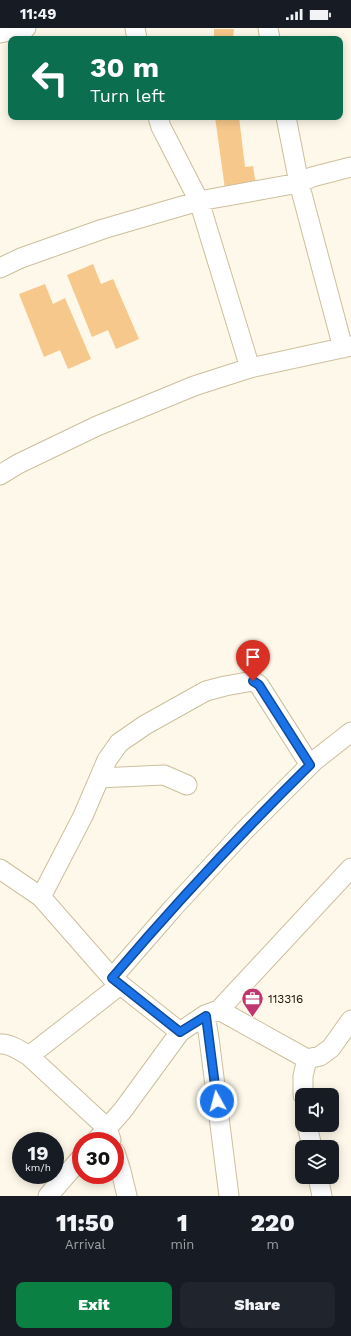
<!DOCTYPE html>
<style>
:root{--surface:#171b24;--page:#20242c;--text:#f1f3f6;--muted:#9ea1a6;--accent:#0b8043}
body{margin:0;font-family:"Work Sans",sans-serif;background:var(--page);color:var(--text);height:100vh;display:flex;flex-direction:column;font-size:15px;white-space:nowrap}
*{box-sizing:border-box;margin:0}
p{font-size:13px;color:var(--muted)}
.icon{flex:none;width:22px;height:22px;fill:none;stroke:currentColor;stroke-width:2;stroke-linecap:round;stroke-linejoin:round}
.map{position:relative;height:1168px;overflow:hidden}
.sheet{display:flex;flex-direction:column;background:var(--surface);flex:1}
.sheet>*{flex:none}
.top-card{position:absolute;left:8px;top:8px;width:335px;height:84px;border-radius:8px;box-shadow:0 2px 10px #0003;background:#0b6e4f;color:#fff;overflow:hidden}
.buttons{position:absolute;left:295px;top:1060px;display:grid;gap:8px}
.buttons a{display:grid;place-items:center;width:44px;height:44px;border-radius:8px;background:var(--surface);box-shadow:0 2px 10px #0003;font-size:20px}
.speed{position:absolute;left:12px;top:1104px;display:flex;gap:8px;font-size:20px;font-weight:700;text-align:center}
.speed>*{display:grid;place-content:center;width:52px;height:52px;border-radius:50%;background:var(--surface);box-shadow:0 2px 10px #0003;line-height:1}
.speed small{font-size:10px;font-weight:400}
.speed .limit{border:6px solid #d22;background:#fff;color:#111}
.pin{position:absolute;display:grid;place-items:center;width:34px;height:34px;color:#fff;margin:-41px -17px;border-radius:50% 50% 50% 0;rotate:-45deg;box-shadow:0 0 4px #0007}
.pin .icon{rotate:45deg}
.me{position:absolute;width:44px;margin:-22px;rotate:353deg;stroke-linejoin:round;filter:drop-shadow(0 0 3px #0008)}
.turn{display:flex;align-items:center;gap:14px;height:84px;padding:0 16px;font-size:18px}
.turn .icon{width:52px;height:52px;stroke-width:2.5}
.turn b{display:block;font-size:28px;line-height:34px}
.eta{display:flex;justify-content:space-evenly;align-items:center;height:68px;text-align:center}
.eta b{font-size:24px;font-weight:800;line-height:28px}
.action{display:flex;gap:8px;margin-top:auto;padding:8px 16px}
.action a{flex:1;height:46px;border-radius:8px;background:var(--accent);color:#fff;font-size:16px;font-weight:800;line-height:46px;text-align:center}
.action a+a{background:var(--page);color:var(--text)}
.status{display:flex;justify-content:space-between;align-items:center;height:28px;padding:0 20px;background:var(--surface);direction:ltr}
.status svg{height:11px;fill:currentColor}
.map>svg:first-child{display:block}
.building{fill:#f7c88c}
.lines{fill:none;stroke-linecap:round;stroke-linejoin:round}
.minor-casing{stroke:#ccbf9c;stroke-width:21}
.minor{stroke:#fff;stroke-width:19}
.route-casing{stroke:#114b97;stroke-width:10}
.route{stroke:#1a73e8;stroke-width:7}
.labels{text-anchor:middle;stroke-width:3;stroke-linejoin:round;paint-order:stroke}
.poi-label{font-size:12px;fill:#151105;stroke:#fdf8e9;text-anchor:start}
</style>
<div class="status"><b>11:49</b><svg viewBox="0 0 49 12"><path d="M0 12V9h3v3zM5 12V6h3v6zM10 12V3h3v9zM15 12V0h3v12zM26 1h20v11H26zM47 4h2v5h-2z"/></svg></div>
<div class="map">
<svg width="351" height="1168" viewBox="0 0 351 1168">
<rect width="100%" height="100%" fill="#fdf8e9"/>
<path class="building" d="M214,1h20l-1,10h-19z
M215,89h24l6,50 8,-1 3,19 -31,4z
M93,236l8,20 12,-5 26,60 -23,10 -8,-19 -16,7 -25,-62z
M45,256l8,20 12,-6 26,61 -23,10 -8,-19 -16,7 -25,-63z"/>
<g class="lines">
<defs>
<path id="minor" d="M135,0l2,11
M268,0l2,11
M0,5l26,-5
M158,89l3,10 38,74 51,167
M286,89l13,66 44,165
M0,240l21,-10 82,-29 96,-28 100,-18 13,-6 39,-10
M0,447l18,-11 79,-38 97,-40 56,-18 101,-22
M99,750l65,-3 23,10
M0,841l41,28 71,81 61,-70 72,-78 69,-69 37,-29
M41,869l42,-81 24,-56 12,-17 26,-18 61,-34 19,-5 28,-5 6,4 51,80
M112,950l68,54
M219,982l88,49 13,-3 11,-8 20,-28
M0,1016c10,-1 21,7 29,12l78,72 4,12
M29,1028l91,-71
M303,1067v-19l4,-17
M307,1097l5,22
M96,1113l27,-31 57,-78 25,-17
M115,1124l6,19 6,25
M318,1149l4,19
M48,1168l33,-38
M229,1168l-20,-158 -4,-23 14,-5 132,-142"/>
</defs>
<use href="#minor" class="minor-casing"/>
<use href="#minor" class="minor"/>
</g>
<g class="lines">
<defs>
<path id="route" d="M217,1073l-11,-85 -26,16 -68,-54c64,-75 129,-145 198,-213l-51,-80 -6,-4"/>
</defs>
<use href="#route" class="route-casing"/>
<use href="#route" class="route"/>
</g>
<defs>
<symbol id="office-pin" viewBox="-11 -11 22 30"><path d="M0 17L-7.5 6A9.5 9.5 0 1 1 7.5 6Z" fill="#c03670" stroke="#fdf8e9"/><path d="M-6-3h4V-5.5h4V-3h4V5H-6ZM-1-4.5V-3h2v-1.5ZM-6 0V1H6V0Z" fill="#fff"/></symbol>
</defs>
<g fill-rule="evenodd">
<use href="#office-pin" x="240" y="958" width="25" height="34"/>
</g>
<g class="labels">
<g class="poi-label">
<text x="268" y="975">113316</text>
</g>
</g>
</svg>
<div class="buttons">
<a><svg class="icon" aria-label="sound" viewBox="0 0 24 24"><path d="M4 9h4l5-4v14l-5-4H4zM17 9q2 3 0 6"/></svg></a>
<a><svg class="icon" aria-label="layers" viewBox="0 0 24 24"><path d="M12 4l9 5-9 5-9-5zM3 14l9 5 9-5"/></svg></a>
</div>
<div class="speed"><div>19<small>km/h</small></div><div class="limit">30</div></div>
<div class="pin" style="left:253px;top:653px;background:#d93025"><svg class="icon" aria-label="arrive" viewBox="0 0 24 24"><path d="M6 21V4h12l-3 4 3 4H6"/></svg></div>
<svg class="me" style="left:217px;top:1073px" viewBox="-20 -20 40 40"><circle r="17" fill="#1a73e8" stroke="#fff" stroke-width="3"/><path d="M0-11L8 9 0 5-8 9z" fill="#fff"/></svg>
<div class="top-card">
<div class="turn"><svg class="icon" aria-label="left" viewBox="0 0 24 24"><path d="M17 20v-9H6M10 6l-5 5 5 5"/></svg><div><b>30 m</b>Turn left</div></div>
</div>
</div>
<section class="sheet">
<div class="eta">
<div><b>11:50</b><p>Arrival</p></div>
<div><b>1</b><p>min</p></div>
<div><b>220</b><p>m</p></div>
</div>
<div class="action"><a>Exit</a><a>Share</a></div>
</section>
